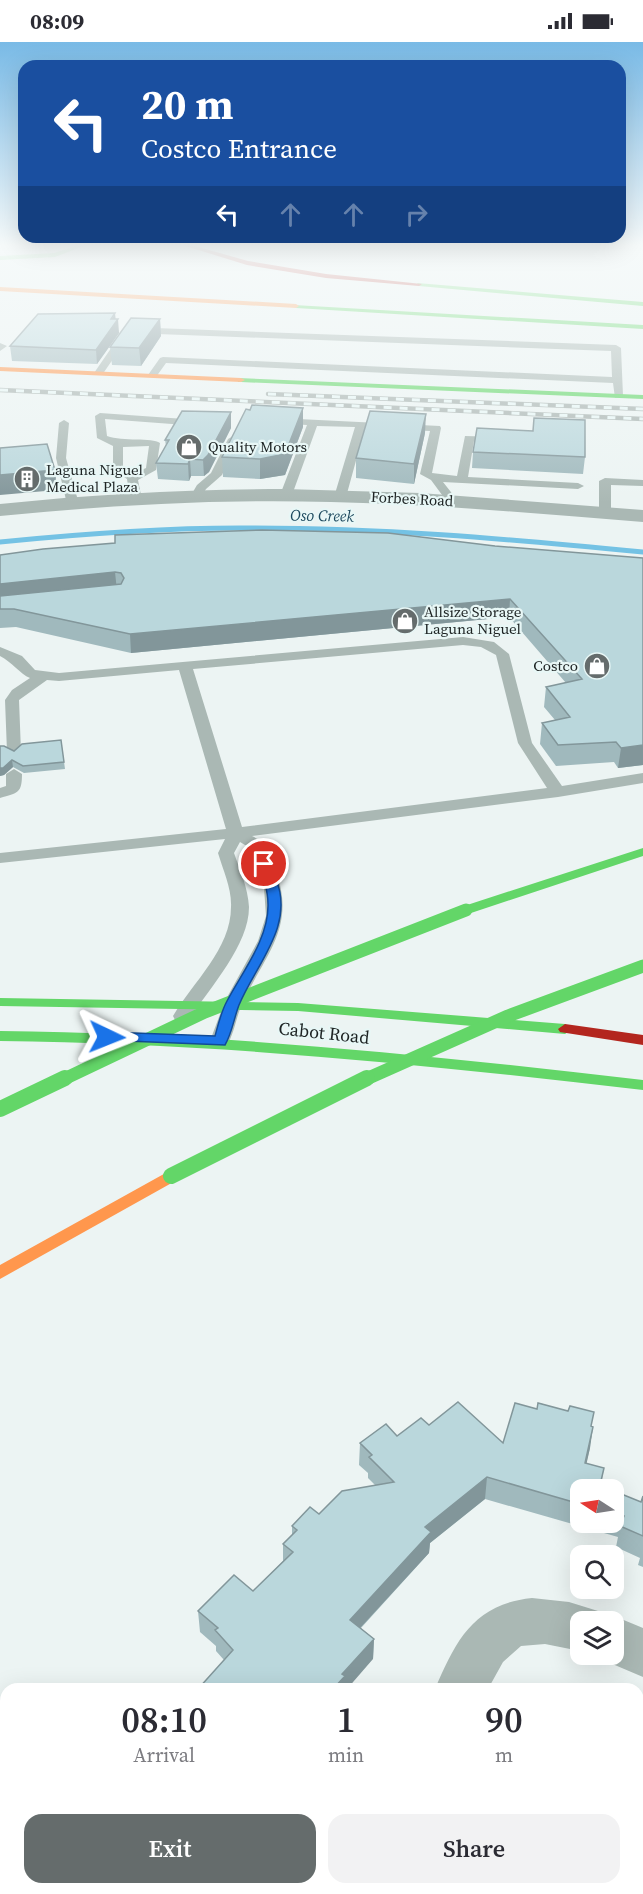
<!DOCTYPE html>
<style>
:root{--surface:#fff;--page:#f2f2f3;--text:#2b2b33;--muted:#7c7c81;--accent:#656c6c}
body{margin:0;font-family:"Source Serif 4",serif;background:var(--page);color:var(--text);height:100vh;display:flex;flex-direction:column;font-size:22px;white-space:nowrap}
*{box-sizing:border-box;margin:0}
p{font-size:20px;color:var(--muted)}
.icon{flex:none;width:33px;height:33px;fill:none;stroke:currentColor;stroke-width:2;stroke-linecap:round;stroke-linejoin:round}
.map{position:relative;flex:1;overflow:hidden}
.drawer{position:absolute;left:0px;top:1641px;width:644px;height:212px;display:flex;flex-direction:column;background:var(--surface);border-radius:18px 18px 0 0;box-shadow:0 6px 24px #0002}
.drawer>*{flex:none}
.guide{position:absolute;left:18px;top:18px;width:608px;height:183px;border-radius:18px;box-shadow:0 6px 24px #0002;background:#1a4fa0;color:#fff;overflow:hidden}
.needle{width:39px;rotate:282deg}
.buttons{position:absolute;left:570px;top:1437px;display:grid;gap:12px}
.buttons a{display:grid;place-items:center;width:54px;height:54px;border-radius:12px;background:var(--surface);box-shadow:0 6px 24px #0002;font-size:30px}
.pin{position:absolute;display:grid;place-items:center;width:51px;height:51px;color:#fff;margin:-26px;border:3px solid #fff;border-radius:50%;box-shadow:0 2px 6px #0007}
.me{position:absolute;width:66px;margin:-33px;rotate:92deg;stroke-linejoin:round;filter:drop-shadow(0 0 4px #0008)}
.turn{display:flex;align-items:center;gap:21px;height:126px;padding:0 24px;font-size:27px}
.turn .icon{width:78px;height:78px;stroke-width:2.5}
.turn b{display:block;font-size:42px;line-height:51px}
.lanes{display:flex;align-items:center;height:57px;padding:0 24px;background:#0003;justify-content:center;gap:30px;direction:ltr}
.lanes .off{opacity:.35}
.eta{display:flex;justify-content:space-evenly;align-items:center;height:102px;text-align:center}
.eta b{font-size:36px;font-weight:600;line-height:42px}
.button{display:flex;gap:12px;margin-top:auto;padding:12px 24px}
.button a{flex:1;height:69px;border-radius:18px;background:var(--accent);color:#fff;font-size:24px;font-weight:600;line-height:69px;text-align:center}
.button a+a{background:var(--page);color:var(--text)}
.status{display:flex;justify-content:space-between;align-items:center;height:42px;padding:0 30px;background:var(--surface);direction:ltr}
.status svg{height:16px;fill:currentColor}
.map>svg:first-child{display:block}
.lines{fill:none;stroke-linecap:round;stroke-linejoin:round}
.stream{stroke:#74c2e4;stroke-width:5}
.lane{fill:#aab8b4;fill-rule:evenodd}
.street{fill:#aab8b4;fill-rule:evenodd}
.fast{fill:#63d668;fill-rule:evenodd}
.slow{fill:#ff974d;fill-rule:evenodd}
.jam{fill:#b3261e;fill-rule:evenodd}
.rail-casing{stroke:#a8b3b0;stroke-width:4.5}
.rail{stroke:#e8f7f6;stroke-width:3;stroke-dasharray:8;stroke-linecap:butt}
.fast-bridge-far1{stroke:#63d668;stroke-width:13}
.fast-bridge{stroke:#63d668;stroke-width:16}
.wall{fill:#a0b9bd}
.shaded-wall{fill:#82969a}
.building{fill:#bad7dc;stroke:#82969a;stroke-width:1.5}
.route{fill:#1a73e8;stroke:#114b97;stroke-width:1.5}
.labels{text-anchor:middle;stroke-width:4.5;stroke-linejoin:round;paint-order:stroke}
.far-poi-label{font-size:15px;fill:#1d2323;stroke:#e8f7f6;text-anchor:start}
.far-street-label{font-size:15px;fill:#1d2323;stroke:#e8f7f6}
.far-water-label{font-size:16px;font-style:italic;fill:#1c485d;stroke:#e8f7f6}
.street-label{font-size:18px;fill:#1d2323;stroke:#e8f7f6}
</style>
<div class="status"><b>08:09</b><svg viewBox="0 0 49 12"><path d="M0 12V9h3v3zM5 12V6h3v6zM10 12V3h3v9zM15 12V0h3v12zM26 1h20v11H26zM47 4h2v5h-2z"/></svg></div>
<div class="map">
<svg width="643" height="1852" viewBox="0 0 643 1852">
<rect width="100%" height="100%" fill="#ecf4f3"/>
<g class="lines">
<path class="stream" d="M0,500c80,-8 160,-14 240,-14 135,-1 269,11 403,24"/>
<path class="lane" d="M128,285l488,18 5,3 2,48 -8,2 -2,-15 -447,-20 -10,14 -8,-2 12,-17 3,-1 449,20 -1,-26 -480,-18 -29,42h-6l-2,-2 31,-45z
M0,301l7,3 -7,5z
M100,371l99,7 5,3 -5,3 -94,-7 2,17c16,6 45,1 53,7l-4,27 -18,10 4,20 -6,3 -6,-3 -3,-21 -14,-10v-23l-16,-8 -2,-22zM149,404l-3,22 -13,6 -10,-6v-21z
M278,376l162,8 1,2 -9,45 25,3 8,-40 35,1 5,3 -1,2 -30,-1 -6,36 110,6 6,3 -6,3 -135,-7 15,19 -2,2h-8l-17,-23 -11,-6 10,-43 -65,-3 -19,69 -6,3 -6,-3 21,-70 -38,-1 -25,69 -6,3 -6,-3 27,-70 -33,-2v-4z
M64,378l5,3 -3,35 13,46 -6,3 -6,-3 -11,-46 3,-35z
M233,394l5,3 -16,36 -16,14 -6,10h-8l-2,-2 7,-12 14,-12 17,-34z
M605,436l38,2v6l-32,-1v28l-6,3 -6,-3v-32z
M463,595l31,5 15,12 23,89 30,43 81,-13v10l-85,14 -306,39c14,7 17,18 23,33 22,57 -9,84 -32,133 -7,14 -8,30 -16,43l-7,2 -7,-2 -3,-4 15,-40 33,-60 8,-25 -2,-28 -14,-40 -10,-6 -6,11c6,17 14,35 15,54 0,39 -40,81 -60,113h-14l-2,-4c20,-34 58,-67 58,-109 1,-18 -8,-37 -13,-54l7,-14 -225,24v-10l226,-24 -47,-159 -120,11 -12,-1 -28,20 2,52 -7,4 -7,-4 -2,-52 7,-10 18,-12c-10,-4 -18,-16 -30,-22v-9l22,9 13,14 24,3zM463,603l18,2 15,8 22,88 29,45 -305,39 -49,-158z
M14,727l8,5c0,19 -4,19 -22,24v-10l6,-2v-12z"/>
<path class="street" d="M285,447l135,4 223,17v12c-104,-8 -208,-18 -312,-20 -111,-3 -221,3 -331,14v-12c95,-10 190,-15 285,-15z
M532,1556l37,4 29,9 4,10 12,-5 29,12v49l-47,-20 -1,-3h19v-32h-34v29l-35,-7 -24,2 -18,16 -15,27h-53c21,-49 39,-85 97,-91z
M274,1846h60l-2,6h-61z"/>
<path class="fast" d="M81,202h8l-34,13 -55,3v-4l54,-3z
M417,241l226,19v4l-224,-20z
M294,263l349,20v4l-347,-21z
M238,336l405,17v4l-402,-17h-3z
M643,806v8l-172,57 -5,1 -6,-4 1,-3z
M0,956l298,5 267,21 7,5 -7,5 -267,-23 -298,-5z
M0,989c216,2 429,24 643,49v10c-214,-25 -427,-47 -643,-49z"/>
<path class="slow" d="M0,245l296,17 3,2 -3,2 -296,-17z
M0,325l241,11 4,2 -4,2 -241,-11z
M171,1128l6,2 2,4 -2,4 -177,99v-14z"/>
<path class="jam" d="M179,202h9l60,17 78,13 96,10 -3,2 -93,-8 -79,-13z
M565,982l78,11v10l-83,-13 -2,-3z"/>
<defs>
<path id="rail" d="M0,348l643,29
M268,352l375,15"/>
</defs>
<use href="#rail" class="rail-casing"/>
<use href="#rail" class="rail"/>
<path class="fast-bridge-far1" d="M62,1038l143,-68 261,-102
M364,1038l144,-64 135,-50"/>
<path class="fast-bridge" d="M0,1067l65,-31
M171,1134l196,-98"/>
</g>
<path class="wall" d="M115,277l4,14 -22,31 -85,-3 -2,-15z
M160,277l1,17 -20,30 -29,-1 -2,-18z
M231,370v16l-22,44 -5,4h-13l-2,5 -31,-2 -2,-16 10,-17 -1,-6z
M303,385l-18,48 -25,4 -37,-2 -1,-20z
M533,389l52,26 -2,17 -111,-6 1,-16z
M425,391l-11,51 -58,-6v-20z
M495,504l148,219 -25,3 -4,-6 -58,4 -16,-22 2,-21 13,-3 -11,-13 2,-20 20,-4 -57,-66 -378,36 -115,-26 -16,1v-73z
M61,698l4,29 -41,4 -11,-6 -9,8 -4,1v-30l14,5z
M429,1383l74,18 88,-17 -1,22 -4,16 18,4 -3,17 -21,5v32h34v-31l27,11 2,-6v71l-5,-2 2,-7 -24,-11 2,-10 -133,-38 -55,44 -1,10 -68,75 13,11 -1,20 -149,1 -8,-9v-5l-16,-14 -2,-21 55,-20 30,-30v-17l9,-9v-9l27,-12 57,-28 -8,-8v-5l-9,-8 1,-22 37,-7z
M6,1768v58l-6,-10v-44z
M18,1846h133l1,4 -2,2h-128z"/>
<path class="shaded-wall" d="M115,271l1,9 2,-3 1,14 -22,31 -1,-14z
M160,277l1,17 -20,30 -2,-18z
M303,366v19l-18,48 -25,4v-20z
M231,370v16l-22,44 -5,4 -1,-16z
M426,372l-1,19 -11,51v-20z
M190,417l1,17 -2,5 -1,-17z
M55,428l2,20 -57,5v-20z
M115,530l2,19 -117,12v-19z
M510,557l-1,18 -378,36 -1,-19z
M643,703v20l-25,3 3,-20z
M12,718l1,7 -9,8 -4,1v-8z
M593,1385l-3,21 -8,36 3,-21z
M487,1435l-2,22 -55,44 -1,10 -80,87 1,-20 75,-93z
M374,1597l-1,20 -26,30h-14l9,-15z
M126,1846h25l1,4 -2,2h-31z"/>
<path class="building" d="M115,271l-4,6h7l-22,31 -86,-4 28,-32z
M131,276l29,1 -21,29 -29,-1z
M252,363l51,3 -18,46 -25,5 -38,-2 24,-48 4,1z
M182,369l49,1 -23,43 -5,5 -13,-1 -2,5 -32,-1 13,-23h-4z
M370,369l56,3 -12,50 -58,-6z
M534,376l51,2v37l-112,-5 4,-24 56,3z
M47,402l8,26 -55,5v-27z
M262,488l126,3 107,13 148,12v187l-22,3 -5,-6 -58,3 -16,-22 28,-6 -24,-30 36,-8 -72,-80 -380,35 -116,-25h-14v-13l121,-12 3,-6 -3,-5 -6,-1 -115,12v-29l43,-6 72,-6v-8z
M61,698l3,22 -41,4 -11,-6 -9,8h-3v-22h4l10,5 8,-7z
M458,1360l45,41 12,-40 22,6 1,-6 30,8 2,-5 24,6 -3,14 2,1 -8,36 19,5 -4,17 10,5h-30v14l-93,-27 -62,50 6,5 -81,88 24,19 -32,35 3,2 -12,13h-135l35,-39 -18,-20 3,-2 -20,-17 36,-36 19,16 40,-39 -10,-8 14,-14 -5,-4 18,-19 9,7 23,-23 52,-9 -25,-25 3,-2 -12,-12 26,-19 11,12 24,-18 8,7z
M614,1449l27,11 2,-6v40l-23,-10 4,-10 -10,-3z
M6,1768v46l-6,-10v-32z
M26,1846h100l-7,6h-96l4,-3z"/>
<linearGradient id="sky" x2="0" y2="1"><stop stop-color="#79bae6"/><stop offset="0.44" stop-color="#f6fafa"/><stop offset="1" stop-color="#f6fafa" stop-opacity="0"/></linearGradient>
<rect width="643" height="461" fill="url(#sky)"/>
<path class="route" d="M264,819c8,2 9,11 12,18 19,47 -20,85 -37,126 -5,13 -7,28 -14,40l-123,-5 -2,-3 2,-3 5,-2 108,4c3,-11 6,-24 12,-35 15,-29 42,-62 41,-97 0,-14 -5,-27 -10,-40z"/>
<defs>
<symbol id="shop-disc" viewBox="-11 -11 22 22"><circle r="9.5" fill="#656c6c" stroke="#e8f7f6"/><path d="M-5-2.5h2.3a2.7 3.5 0 0 1 5.4 0H5L5.5 6h-11ZM-1.5-2.5h3a1.5 2.3 0 0 0-3 0Z" fill="#fff"/></symbol>
<symbol id="building-disc" viewBox="-11 -11 22 22"><circle r="9.5" fill="#656c6c" stroke="#e8f7f6"/><path d="M-4-6H4V6H1V3H-1V6H-4ZM-2.5-4.3h1.7v1.8h-1.7ZM.8-4.3h1.7v1.8H.8ZM-2.5-1h1.7V.8h-1.7ZM.8-1h1.7V.8H.8Z" fill="#fff"/></symbol>
</defs>
<g fill-rule="evenodd">
<use href="#shop-disc" x="174" y="390" width="30" height="30"/>
<use href="#building-disc" x="12" y="422" width="30" height="30"/>
<use href="#shop-disc" x="390" y="564" width="30" height="30"/>
<use href="#shop-disc" x="582" y="609" width="30" height="30"/>
</g>
<g class="labels">
<g class="far-poi-label">
<text x="208" y="410">Quality Motors</text>
<text x="46" y="433">Laguna Niguel<tspan x="46" dy="17">Medical Plaza</tspan></text>
<text x="424" y="575">Allsize Storage<tspan x="424" dy="17">Laguna Niguel</tspan></text>
<text x="578" y="629" text-anchor="end">Costco</text>
</g>
<g class="far-street-label">
<text transform="translate(412 457) rotate(3)" y="5">Forbes Road</text>
</g>
<g class="far-water-label">
<text transform="translate(322 473) rotate(1)" y="6">Oso Creek</text>
</g>
<g class="street-label">
<text transform="translate(324 991) rotate(6)" y="6">Cabot Road</text>
</g>
</g>
</svg>
<div class="buttons">
<a><svg class="needle" viewBox="-14 -14 28 28"><path d="M0-13l5 13h-10z" fill="#e53935"/><path d="M0 13l5-13h-10z" fill="#7c7c81"/></svg></a>
<a><svg class="icon" aria-label="search" viewBox="0 0 24 24"><circle cx="10" cy="10" r="6"/><path d="M15 15l6 6"/></svg></a>
<a><svg class="icon" aria-label="layers" viewBox="0 0 24 24"><path d="M12 4l9 5-9 5-9-5zM3 14l9 5 9-5"/></svg></a>
</div>
<div class="pin" style="left:264px;top:822px;background:#d93025"><svg class="icon" aria-label="arrive" viewBox="0 0 24 24"><path d="M6 21V4h12l-3 4 3 4H6"/></svg></div>
<svg class="me" style="left:107px;top:995px" viewBox="-20 -20 40 40"><path d="M0-17L14 15 0 8-14 15z" fill="#1a73e8" stroke="#fff" stroke-width="4"/></svg>
<div class="guide">
<div class="turn"><svg class="icon" aria-label="left" viewBox="0 0 24 24"><path d="M17 20v-9H6M10 6l-5 5 5 5"/></svg><div><b>20 m</b>Costco Entrance</div></div>
<div class="lanes"><svg class="icon" aria-label="left" viewBox="0 0 24 24"><path d="M17 20v-9H6M10 6l-5 5 5 5"/></svg><svg class="icon off" aria-label="ahead" viewBox="0 0 24 24"><path d="M12 20V5M6 11l6-6 6 6"/></svg><svg class="icon off" aria-label="ahead" viewBox="0 0 24 24"><path d="M12 20V5M6 11l6-6 6 6"/></svg><svg class="icon off" aria-label="right" viewBox="0 0 24 24"><path d="M7 20v-9h11M14 6l5 5-5 5"/></svg></div>
</div>
<section class="drawer">
<div class="eta">
<div><b>08:10</b><p>Arrival</p></div>
<div><b>1</b><p>min</p></div>
<div><b>90</b><p>m</p></div>
</div>
<div class="button"><a>Exit</a><a>Share</a></div>
</section>
</div>
